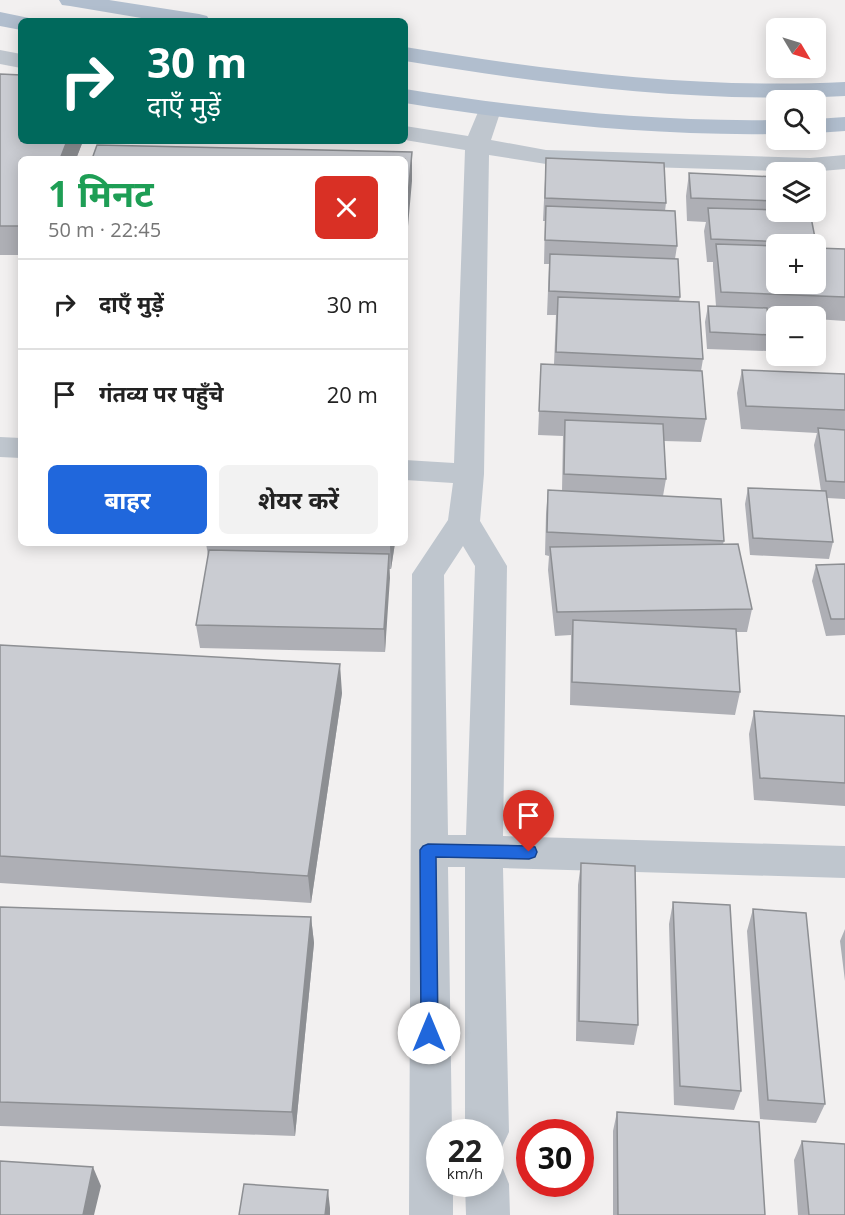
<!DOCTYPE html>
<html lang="hi">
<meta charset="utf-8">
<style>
:root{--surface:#fff;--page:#f2f2f2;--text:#222;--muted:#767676;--line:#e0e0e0;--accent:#2067dc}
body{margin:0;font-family:"Open Sans","Noto Sans Devanagari",sans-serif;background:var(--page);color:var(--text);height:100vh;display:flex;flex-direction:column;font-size:22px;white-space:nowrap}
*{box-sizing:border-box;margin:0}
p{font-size:20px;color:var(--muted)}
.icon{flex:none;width:33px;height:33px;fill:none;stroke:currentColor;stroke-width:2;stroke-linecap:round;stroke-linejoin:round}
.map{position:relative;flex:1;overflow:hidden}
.details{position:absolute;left:18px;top:156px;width:390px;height:390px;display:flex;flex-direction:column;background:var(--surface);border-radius:9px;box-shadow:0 3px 15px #0003}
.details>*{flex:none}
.banner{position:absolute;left:18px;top:18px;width:390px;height:126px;border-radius:9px;box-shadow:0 3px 15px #0003;background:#00695c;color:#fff;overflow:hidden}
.needle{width:39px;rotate:128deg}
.controls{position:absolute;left:766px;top:18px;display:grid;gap:12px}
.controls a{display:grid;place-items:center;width:60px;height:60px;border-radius:9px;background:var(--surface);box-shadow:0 3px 15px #0003;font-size:30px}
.speed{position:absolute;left:426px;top:1119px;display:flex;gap:12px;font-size:30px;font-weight:700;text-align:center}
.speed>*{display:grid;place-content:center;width:78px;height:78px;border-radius:50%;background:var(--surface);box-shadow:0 3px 15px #0003;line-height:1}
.speed small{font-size:15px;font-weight:400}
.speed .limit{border:9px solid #d22;background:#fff;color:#111}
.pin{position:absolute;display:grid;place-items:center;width:51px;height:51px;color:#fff;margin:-62px -26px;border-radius:50% 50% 50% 0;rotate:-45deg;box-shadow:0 0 6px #0007}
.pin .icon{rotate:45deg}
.me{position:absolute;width:66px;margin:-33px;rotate:0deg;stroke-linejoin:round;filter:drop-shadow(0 0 4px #0008)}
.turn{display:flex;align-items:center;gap:21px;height:126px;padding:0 30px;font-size:27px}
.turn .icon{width:78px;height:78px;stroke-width:2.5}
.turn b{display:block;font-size:42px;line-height:51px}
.round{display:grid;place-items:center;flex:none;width:63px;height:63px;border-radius:9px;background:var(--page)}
.summary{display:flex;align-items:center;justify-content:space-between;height:102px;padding:0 30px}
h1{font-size:36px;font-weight:700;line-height:45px;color:#1e9e55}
.cta{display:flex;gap:12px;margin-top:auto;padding:12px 30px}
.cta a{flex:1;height:69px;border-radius:9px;background:var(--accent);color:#fff;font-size:24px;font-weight:700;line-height:69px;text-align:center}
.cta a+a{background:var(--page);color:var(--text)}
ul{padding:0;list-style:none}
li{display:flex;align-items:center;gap:18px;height:90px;padding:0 30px;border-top:2px solid var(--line)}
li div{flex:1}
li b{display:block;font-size:22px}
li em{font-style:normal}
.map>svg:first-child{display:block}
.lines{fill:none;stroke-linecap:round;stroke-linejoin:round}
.minor{fill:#bfc6ce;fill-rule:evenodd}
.major{fill:#b1bece;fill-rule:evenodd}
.wall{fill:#aeafb5}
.shaded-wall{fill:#8d8f93}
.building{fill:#caccd2;stroke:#8d8f93;stroke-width:1.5}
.route{fill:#2067dc;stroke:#15438f;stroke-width:1.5}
</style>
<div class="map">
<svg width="845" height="1215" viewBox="0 0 845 1215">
<rect width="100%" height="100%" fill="#f2f0f0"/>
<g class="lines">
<path class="minor" d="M0,50l21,4v14l-21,-4z
M489,103l8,2 4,5 -10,30 55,10 264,8 35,-3v14l-35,3 -264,-8 -57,-9 -5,319 -4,47 27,45 -4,270 342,10v32l-342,-10 6,264 -7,15 -12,5v-20h-25v-265h-17l4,265h-12v52h13v31h-44l3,-641 36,-54 5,-37 -48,-3v-20l49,3 11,-313 -60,-10v-14l63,10 13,-31zM463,546l12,20 -9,269h-18l-4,-260z
M0,437l21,1v20l-21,-1z
M490,1164l13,5 6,15 1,31h-44l-1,-31h25z"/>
<path class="major" d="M59,0h50l90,14 8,2 3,5h-51l-89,-15 -8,-1z
M0,12l29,6 1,3h-9v9l-21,-4z
M405,47c147,24 291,42 440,35v14c-149,7 -293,-11 -440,-35z
M405,89c124,20 247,33 372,31v14c-125,2 -248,-11 -372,-31z
M845,117v14l-29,2v-14z"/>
</g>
<path class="wall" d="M0,74l21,67h62l-7,18h-55v96h-21z
M546,158l120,45 -1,8 12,35 -2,13 5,38 -1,5 24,57 -2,12 5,48 -5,23 -37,-1 2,38 -3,17 61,45 -1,3 29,65 -5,23h-11l4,60 -5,23 -165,-10 1,-70 -16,1 -7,-66 1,-14 -4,-1 1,-41 2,-24 14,1 1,-55 -25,-1 3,-71h13l2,-49h-9l2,-51h-5l1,-43h-2z
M689,173l88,4v35h35l-1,5 5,26 -1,1h-38v40l68,-35v72l-29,-2v-3l-48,1 2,18 -3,16 -60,-2 -2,-27 3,-16h8l-3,-39v-5h-6l-3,-31 2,-9 -19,-1 -1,-25z
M742,370l103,4v125l-18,-1 6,44 -4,17 -79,-4 -5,-51 3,-16 73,3 -7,-46 3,-12 -76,-4 -4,-36z
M206,543h189l-4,26h-2l-4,83 -185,-4 -4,-23 12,-69z
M845,564v71l-19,1 -14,-55 4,-16z
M0,645l342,48 -31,210 -311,-20z
M754,711l91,5v90l-91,-6 -5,-66z
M581,863l57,162 -4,20 -58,-4 2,-156z
M673,902l68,189 -7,19 -60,-5 -5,-181z
M0,907l311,10 3,26 -19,193 -295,-10z
M753,909l72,195 -9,19 -56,-4 -13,-188z
M845,929v52l-5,-40z
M617,1112l148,103h-152v-84z
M802,1141l43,74h-47l-4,-55z"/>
<path class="shaded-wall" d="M67,141h16l-7,18h-16z
M412,152v29l-7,79v-32z
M391,543h4l-4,26 -1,-24z
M389,554l1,24 -5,74 -1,-23z
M340,664l2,29 -31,210 -3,-27z
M311,917l3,26 -19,193 -3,-24z
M93,1167l8,19 -7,29h-11z
M328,1190l2,18v7h-5z"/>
<path class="building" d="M0,74l21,1v66h46l-7,18h-39v67h-21z
M97,145l315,7 -7,76v-69h-313z
M546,158l118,5 2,40 -121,-5z
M689,173l88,4v24l-86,-3z
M546,206l129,5 2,35 -132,-6z
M708,208l69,2v2h33l6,31 -105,-4z
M716,244l61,2v38h39v-36l29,1v48l-124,-5z
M550,254l128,5 2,38 -131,-6z
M558,297l141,5 4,57 -147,-7z
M708,306l59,2 3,27 -60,-3z
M541,364l161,7 4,48 -167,-8z
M742,370l103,4v36l-99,-4z
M565,420l98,4 3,55 -102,-5z
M818,428l27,2v52l-19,-1z
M748,488l78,3 7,51 -80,-4z
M548,490l173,9 3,42 -177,-9z
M355,543h36l-1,2z
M738,544l14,65 -195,3 -7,-65z
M209,550l180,4 -5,75 -188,-4z
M845,564v55h-14l-15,-54z
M573,620l163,9 4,63 -168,-10z
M0,645l340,19 -32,212 -308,-20z
M754,711l91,5v67l-85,-5z
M581,863l54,3 3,159 -59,-4z
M673,902l57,3 11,186 -61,-5z
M0,907l311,10 -19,195 -292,-10z
M753,909l53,4 19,191 -57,-4z
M617,1112l142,10 6,93h-147z
M802,1141l43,3v71h-36z
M0,1161l93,6 -10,48h-83z
M244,1184l84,6 -3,25h-86z"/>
<path class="route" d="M428,844l101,2 6,1 2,5 -2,5 -6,2 -93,-2 2,176 -3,5 -6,3 -6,-3 -2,-5 -1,-183 3,-4z"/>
</svg>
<div class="controls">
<a><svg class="needle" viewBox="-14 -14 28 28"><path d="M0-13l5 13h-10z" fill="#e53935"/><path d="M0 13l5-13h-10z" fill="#767676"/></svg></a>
<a><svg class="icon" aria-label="search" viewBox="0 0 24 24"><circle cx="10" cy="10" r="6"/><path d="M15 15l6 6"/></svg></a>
<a><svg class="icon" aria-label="layers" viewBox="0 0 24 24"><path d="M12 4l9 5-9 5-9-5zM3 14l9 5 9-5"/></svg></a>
<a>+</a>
<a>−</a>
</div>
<div class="speed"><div>22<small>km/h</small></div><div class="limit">30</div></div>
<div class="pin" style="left:529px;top:852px;background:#d93025"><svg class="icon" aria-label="arrive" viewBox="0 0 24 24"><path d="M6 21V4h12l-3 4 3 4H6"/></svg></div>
<svg class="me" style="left:429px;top:1033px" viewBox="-20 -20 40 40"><circle r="19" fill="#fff"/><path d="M0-13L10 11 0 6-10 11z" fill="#2067dc"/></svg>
<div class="banner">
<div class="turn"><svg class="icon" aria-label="right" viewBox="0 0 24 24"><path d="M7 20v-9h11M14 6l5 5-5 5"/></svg><div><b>30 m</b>दाएँ मुड़ें</div></div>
</div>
<section class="details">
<div class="summary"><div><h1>1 मिनट</h1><p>50 m · 22:45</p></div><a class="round" style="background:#d93025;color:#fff"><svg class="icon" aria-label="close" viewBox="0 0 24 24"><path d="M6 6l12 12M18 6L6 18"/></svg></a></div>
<ul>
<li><svg class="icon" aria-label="right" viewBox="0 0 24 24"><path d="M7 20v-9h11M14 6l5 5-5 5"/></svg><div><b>दाएँ मुड़ें</b></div><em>30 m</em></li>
<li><svg class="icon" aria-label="arrive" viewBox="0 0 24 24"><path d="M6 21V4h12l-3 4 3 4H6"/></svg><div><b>गंतव्य पर पहुँचे</b></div><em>20 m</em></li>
</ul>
<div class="cta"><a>बाहर</a><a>शेयर करें</a></div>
</section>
</div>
